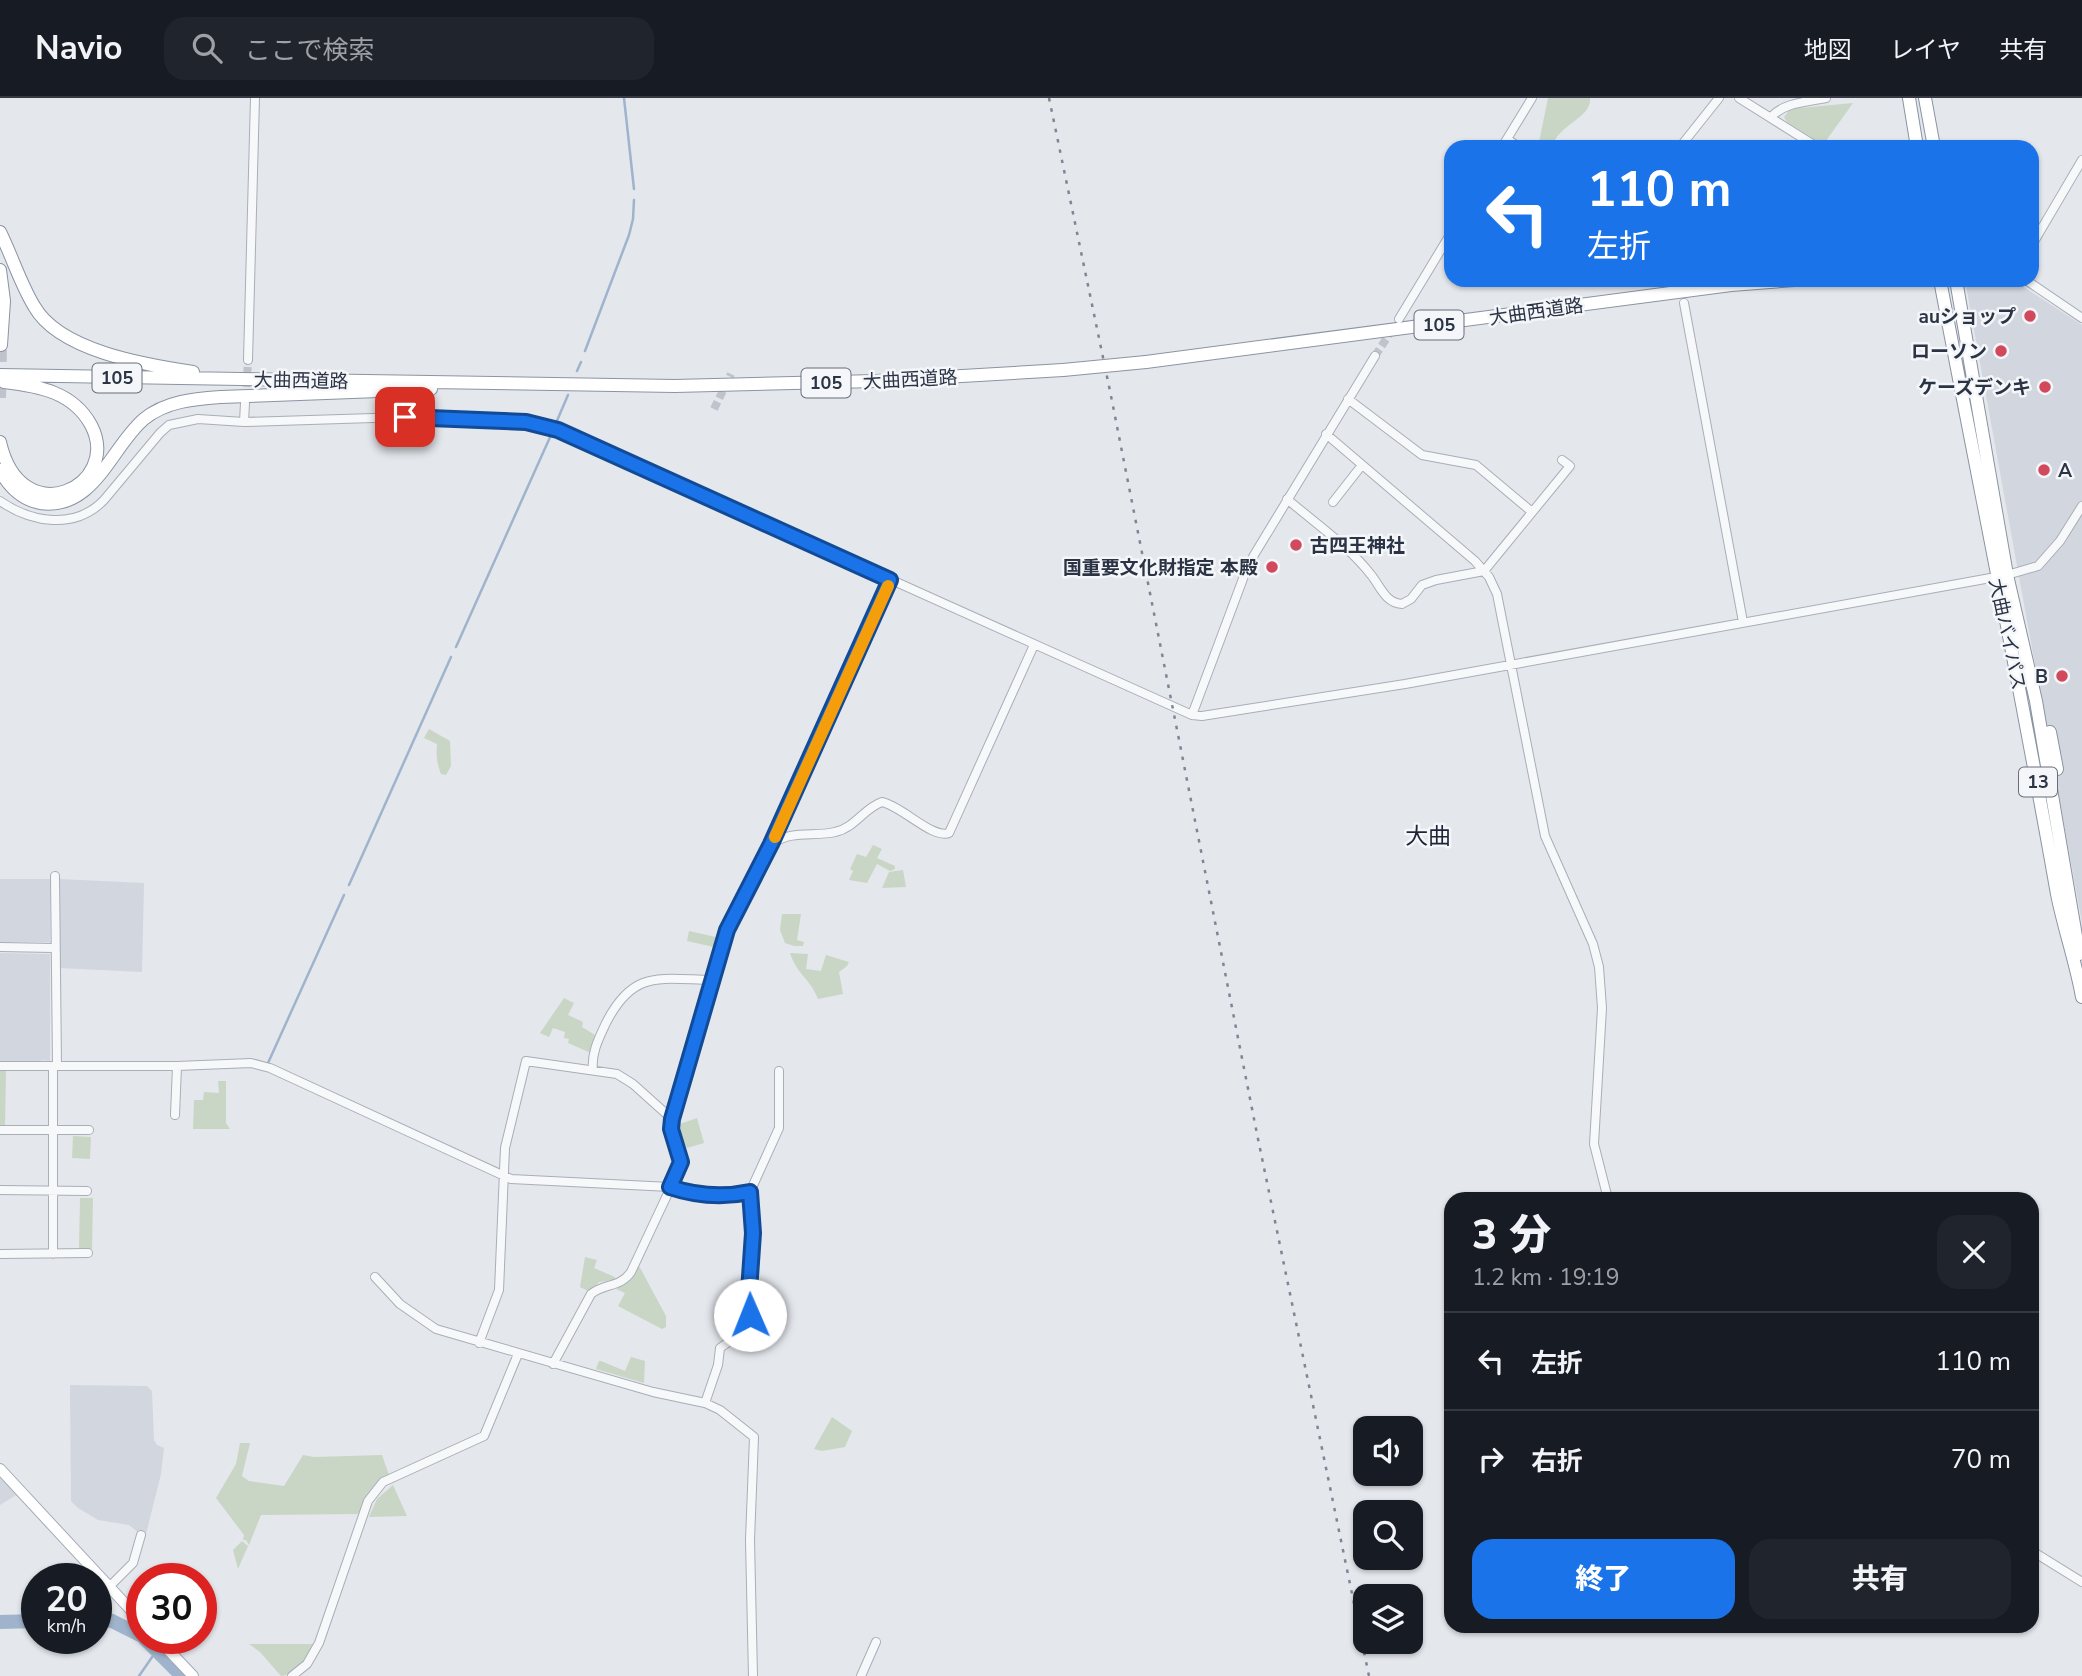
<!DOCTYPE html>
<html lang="ja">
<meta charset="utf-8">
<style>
:root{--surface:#171b24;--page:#20242c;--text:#f1f3f6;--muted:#9ea1a6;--line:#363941;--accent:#1a73e8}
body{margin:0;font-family:"Nunito Sans","Noto Sans JP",sans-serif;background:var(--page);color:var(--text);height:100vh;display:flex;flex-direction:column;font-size:26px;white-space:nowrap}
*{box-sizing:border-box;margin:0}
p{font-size:23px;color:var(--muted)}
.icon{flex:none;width:38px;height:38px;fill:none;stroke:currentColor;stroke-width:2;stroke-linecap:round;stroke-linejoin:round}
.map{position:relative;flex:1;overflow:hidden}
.sheet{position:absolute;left:1444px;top:1094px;width:595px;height:441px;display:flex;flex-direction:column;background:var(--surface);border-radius:21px;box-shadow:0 2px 5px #0004}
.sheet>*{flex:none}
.hud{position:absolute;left:1444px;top:42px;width:595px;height:147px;border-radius:21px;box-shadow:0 2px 5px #0004;background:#1a73e8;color:#fff;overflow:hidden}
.fabs{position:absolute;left:1353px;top:1318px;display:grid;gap:14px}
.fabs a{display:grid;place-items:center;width:70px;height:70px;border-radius:14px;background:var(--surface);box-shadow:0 2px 5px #0004;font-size:35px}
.speed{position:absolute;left:21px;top:1465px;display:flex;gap:14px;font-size:35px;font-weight:700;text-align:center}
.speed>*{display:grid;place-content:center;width:91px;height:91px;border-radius:50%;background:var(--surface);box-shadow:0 2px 5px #0004;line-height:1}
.speed small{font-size:18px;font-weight:400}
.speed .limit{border:10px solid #d22;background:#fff;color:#111}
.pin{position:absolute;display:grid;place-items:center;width:60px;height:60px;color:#fff;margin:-30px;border-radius:14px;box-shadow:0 4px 10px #0006}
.me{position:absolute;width:77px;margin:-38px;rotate:359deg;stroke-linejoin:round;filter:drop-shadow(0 0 5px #0008)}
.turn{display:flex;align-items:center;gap:24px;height:147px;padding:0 28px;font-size:32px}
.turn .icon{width:91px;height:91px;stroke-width:2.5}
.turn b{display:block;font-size:49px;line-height:60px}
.round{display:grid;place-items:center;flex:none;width:74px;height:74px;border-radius:21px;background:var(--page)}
.head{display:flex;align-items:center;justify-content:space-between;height:119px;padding:0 28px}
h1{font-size:42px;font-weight:800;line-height:52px}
.cta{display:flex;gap:14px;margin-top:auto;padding:14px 28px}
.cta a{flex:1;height:80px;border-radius:21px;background:var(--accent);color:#fff;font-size:28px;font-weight:800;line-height:80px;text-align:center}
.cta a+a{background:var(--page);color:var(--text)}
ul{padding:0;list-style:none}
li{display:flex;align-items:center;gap:21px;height:98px;padding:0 28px;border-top:2px solid var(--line)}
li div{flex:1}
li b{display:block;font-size:26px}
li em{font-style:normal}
header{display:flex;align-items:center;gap:42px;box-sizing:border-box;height:98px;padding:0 35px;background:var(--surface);border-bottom:2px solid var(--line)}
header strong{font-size:33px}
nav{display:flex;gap:38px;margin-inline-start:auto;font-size:24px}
.search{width:490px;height:63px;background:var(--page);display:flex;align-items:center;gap:18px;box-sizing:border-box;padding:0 24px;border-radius:21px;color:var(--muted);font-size:26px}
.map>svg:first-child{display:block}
.built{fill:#d2d6de}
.green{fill:#c9d6c5}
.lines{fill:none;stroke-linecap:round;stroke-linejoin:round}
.stream{stroke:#9fb4cc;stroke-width:2.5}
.river{stroke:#9fb4cc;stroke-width:14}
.minor-tunnel{stroke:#bfc3cb;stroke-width:8;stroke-dasharray:8 4;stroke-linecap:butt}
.highway-tunnel{stroke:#bfc3cb;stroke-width:12;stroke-dasharray:12 6;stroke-linecap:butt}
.minor-casing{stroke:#a9aeb7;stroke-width:10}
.major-casing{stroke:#a3abb8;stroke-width:12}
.highway-casing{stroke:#8b94a3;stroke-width:14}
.minor{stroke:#f7f8fa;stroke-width:8}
.major{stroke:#fff;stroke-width:10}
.highway{stroke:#fff;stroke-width:12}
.rail{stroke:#7d8696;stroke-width:2.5;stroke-dasharray:3.5 7;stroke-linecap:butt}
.highway-bridge-casing{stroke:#8b94a3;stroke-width:14;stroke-linecap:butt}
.highway-bridge{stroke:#fff;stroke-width:12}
.route-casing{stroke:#114b97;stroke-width:18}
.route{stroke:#1a73e8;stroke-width:12}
.slow{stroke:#f59e0b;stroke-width:12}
.poi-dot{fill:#d1495b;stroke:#f4f6f9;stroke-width:2.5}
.labels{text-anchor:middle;stroke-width:5;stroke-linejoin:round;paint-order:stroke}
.shield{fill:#f4f6f9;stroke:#676e7b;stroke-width:2}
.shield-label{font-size:18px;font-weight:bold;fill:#2b3445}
.street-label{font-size:19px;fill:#2b3445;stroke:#f4f6f9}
.poi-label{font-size:19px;font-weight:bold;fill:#2b3445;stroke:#f4f6f9;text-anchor:end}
.quarter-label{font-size:23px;fill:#1d2536;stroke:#f4f6f9}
</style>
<header>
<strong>Navio</strong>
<div class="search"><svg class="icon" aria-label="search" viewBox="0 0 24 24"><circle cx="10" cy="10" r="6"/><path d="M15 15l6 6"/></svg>ここで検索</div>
<nav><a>地図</a><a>レイヤ</a><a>共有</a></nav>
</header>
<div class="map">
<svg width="2082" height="1578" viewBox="0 0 2082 1578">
<rect width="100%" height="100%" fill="#e4e7ec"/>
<path class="built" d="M1965,182h48l69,45v598z
M0,781h50v63h-50z
M59,781l85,4 -2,89 -83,-4z
M0,855l50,1v107l-8,-1 -7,4 -35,-1z
M70,1287l77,1 5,5 2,49 3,5 7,3 -3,26 -16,64 -16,-13 -31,-5 -20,-12 -7,-7z
M0,1380l16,17 -16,10z"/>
<path class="green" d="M1548,0h42c2,20 -32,26 -38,49h-14z
M1853,5l-30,42 -36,-23 -3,-5 6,-8z
M429,631l21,12 1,25 -5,9 -5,-1c-4,-10 -5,-19 -4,-30l-13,-6z
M873,747l9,4 -5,9 18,8v3l-5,2 -13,-7 -10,19 -18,-3 4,-9 -3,-2 7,-15 9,3z
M903,772l3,17 -24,1 7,-16z
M782,816h19l-4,26 7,2 -1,4h-9l-9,-3 -5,-13z
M689,833l31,7 -2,10 -31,-7z
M790,855l18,1 -2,15 15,2 5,-16 23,7 -2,4 -8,6 4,22 -25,5c-8,-21 -21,-24 -28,-46z
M564,900l10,5 -6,12 15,7 -1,5 13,8 -4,18 -23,-10 1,-4 -5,-1 1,-6 -12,-4 -4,9 -9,-4z
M0,972h6l-1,55h-5z
M218,983h8v42l4,6h-37l1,-29h9l1,-8 15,1z
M697,1020l7,25 -17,5 -7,-12v-12z
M73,1038l18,1 -1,22 -18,-1z
M80,1100h13l-1,51h-13z
M585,1159l12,3 -3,8 21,9 -2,3 -14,2 -9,10 -10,-5z
M639,1168l27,50v11l-4,2 -44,-23 7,-13 -9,-4 13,-8z
M631,1259l14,4 -1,22 -48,-14 3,-8h2l24,10z
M832,1319l20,14 -7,16 -23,4 -8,-2z
M240,1345h10l-8,33 7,5 35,5 19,-31 11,2 68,-2 7,20 -21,21 -10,18 -97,1 -12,30 -3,-5h-3l1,-5 -28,-37 20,-34z
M393,1387l14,31 -38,1 8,-18z
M242,1443l6,5 -10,23 -5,-19z
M249,1546h65c-7,13 -16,31 -33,32l-21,-24z"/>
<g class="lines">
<path class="stream" d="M624,0l10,91
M585,253l44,-116 4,-16 1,-19
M577,273l4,-9
M556,325l12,-28
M456,549l95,-212
M349,787l102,-228
M268,965l76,-168
M139,1578l18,-26"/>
<path class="river" d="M96,1520l16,3 30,15
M0,1524l37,-1
M144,1540l38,38"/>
<path class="minor-tunnel" d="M1375,258l19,-29
M246,301l2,-39
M714,311l17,-35"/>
<path class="highway-tunnel" d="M0,300l1,-53"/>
<defs>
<path id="minor" d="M1739,0l78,49
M1771,19c14,-15 36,-15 55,-19
M1507,41l12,8
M1502,49l30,-49
M1680,49l39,-49
M2032,147l50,-85
M1679,182l1,1
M2026,182l56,38
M1684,205l59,319
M1399,221l52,-86
M248,262l7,-262
M1348,301l74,56 54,10 56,47
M244,324l1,-19
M1326,336l149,127 14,16 8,17 48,242 48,108 6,23 3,41 -8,136 14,55
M1287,401c28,24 62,47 85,77 9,12 14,27 30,28l9,-5 11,-14 14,-5 48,-9 86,-105 -8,-6
M0,403c32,22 75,29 104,-1l56,-67 9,-8 29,-6 46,3 161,-5 120,5 33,8 634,285 10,1 203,-32 602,-109 31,-9 22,-25 22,-35
M1333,404l29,-37
M1192,617l52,-139 10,-21 121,-199
M774,745c17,-13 41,-6 61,-11 20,-4 29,-24 47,-30 20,4 50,37 67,31l85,-188
M55,778l2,190
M0,849l54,1
M0,968h177l74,-3 19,5 241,111 159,8 34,8 29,1 17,-4
M53,968v188
M593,972c-2,-17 6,-32 13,-47 27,-53 52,-44 105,-43
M175,1017l2,-49
M0,1032h89
M0,1092l87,1
M0,1156l88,-1
M375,1179l25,27 36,25 217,63 52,11 15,7 34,27 -4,103 3,136
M479,1245l20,-53 6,-142 21,-87 91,13 16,10 39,35
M553,1266l38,-70c13,-11 29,-6 40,-22l46,-98 4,-12 -10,-38 50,-179 15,-35 35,-66 119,-264
M705,1305l13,-38 2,-17 30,-21 -2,-21 5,-73 -3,-41 29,-64v-57
M2032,1453l50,31
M109,1489l24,-24 8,-28
M292,1578l15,-12 12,-21 49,-142 15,-19 101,-46 34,-82
M861,1578l15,-34"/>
<path id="major" d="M0,1371l142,153
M157,1540l36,38"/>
<path id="highway" d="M1909,0l8,49
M1925,0l9,49
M0,134c12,24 20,51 34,74 25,45 112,59 159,66
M0,172l4,31 -3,44
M1940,182c39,205 81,409 117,614 7,35 19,69 25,103
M1956,182l51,295 29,126 43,253
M1146,264l585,-77 63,-5
M0,277l675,11 201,-5 187,-11
M0,344c21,93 123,44 91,-17 -18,-33 -52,-39 -87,-43
M0,372c9,17 21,29 40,33 54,8 71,-56 104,-84 22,-18 50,-20 77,-22l210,-8
M2050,634l7,37"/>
</defs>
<use href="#minor" class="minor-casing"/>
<use href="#major" class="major-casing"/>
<use href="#highway" class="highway-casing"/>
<use href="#minor" class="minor"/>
<use href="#major" class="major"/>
<use href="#highway" class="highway"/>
<path class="rail" d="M1049,0l61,293 147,743 112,542"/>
<defs>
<path id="highway-bridge" d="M1063,272l83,-8"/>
</defs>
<use href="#highway-bridge" class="highway-bridge-casing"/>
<use href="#highway-bridge" class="highway-bridge"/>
</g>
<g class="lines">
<defs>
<path id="route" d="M405,319l121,5 32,8 332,150 -119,264 -44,86 -55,189 -1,10 10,33 -11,25c27,9 52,11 80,5l3,41 -5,73 2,9"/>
</defs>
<use href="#route" class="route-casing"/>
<use href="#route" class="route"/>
<path class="slow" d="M775,739l113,-251"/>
</g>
<g class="poi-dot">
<circle cx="2030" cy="218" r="7"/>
<circle cx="2001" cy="253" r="7"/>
<circle cx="2045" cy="289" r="7"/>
<circle cx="2044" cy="372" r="7"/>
<circle cx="1296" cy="447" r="7"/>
<circle cx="1272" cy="469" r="7"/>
<circle cx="2062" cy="578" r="7"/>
</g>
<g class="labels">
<g class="shield">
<rect x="1414.5" y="212.5" width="49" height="29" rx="5"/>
<rect x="92.5" y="265.5" width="49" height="29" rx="5"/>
<rect x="801.5" y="270.5" width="49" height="29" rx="5"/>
<rect x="2019" y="669.5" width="38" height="29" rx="5"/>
</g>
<g class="shield-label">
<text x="1439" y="233">105</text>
<text x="117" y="286">105</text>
<text x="826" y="291">105</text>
<text x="2038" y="690">13</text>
</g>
<g class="street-label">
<text transform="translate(1536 213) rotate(-8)" y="7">大曲西道路</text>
<text transform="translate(910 281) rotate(-3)" y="7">大曲西道路</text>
<text transform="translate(301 282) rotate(1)" y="7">大曲西道路</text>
<text transform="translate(2008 536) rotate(78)" y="7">大曲バイパス</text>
</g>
<g class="poi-label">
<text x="2016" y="225">auショップ</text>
<text x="1987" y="260">ローソン</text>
<text x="2031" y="296">ケーズデンキ</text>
<text x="2058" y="379" text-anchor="start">A</text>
<text x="1310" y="454" text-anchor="start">古四王神社</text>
<text x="1258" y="476">国重要文化財指定 本殿</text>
<text x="2048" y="585">B</text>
</g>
<g class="quarter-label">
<text x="1428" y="746">大曲</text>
</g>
</g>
</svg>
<div class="fabs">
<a><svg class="icon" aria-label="sound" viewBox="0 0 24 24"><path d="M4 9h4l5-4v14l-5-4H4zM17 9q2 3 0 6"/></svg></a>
<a><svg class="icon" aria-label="search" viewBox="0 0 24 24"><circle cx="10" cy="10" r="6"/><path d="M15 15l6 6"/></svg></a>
<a><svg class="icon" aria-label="layers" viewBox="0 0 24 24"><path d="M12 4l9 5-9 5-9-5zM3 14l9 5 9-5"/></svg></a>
</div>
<div class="speed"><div>20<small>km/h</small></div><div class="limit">30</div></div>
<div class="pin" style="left:405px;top:319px;background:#d93025"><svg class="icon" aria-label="arrive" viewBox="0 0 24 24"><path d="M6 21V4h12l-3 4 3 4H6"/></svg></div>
<svg class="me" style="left:750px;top:1217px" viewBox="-20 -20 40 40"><circle r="19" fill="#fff"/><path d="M0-13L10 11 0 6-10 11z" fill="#1a73e8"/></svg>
<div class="hud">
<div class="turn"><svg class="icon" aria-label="left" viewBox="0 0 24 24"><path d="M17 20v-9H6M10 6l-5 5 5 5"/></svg><div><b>110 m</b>左折</div></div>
</div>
<section class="sheet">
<div class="head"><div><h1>3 分</h1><p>1.2 km · 19:19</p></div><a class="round"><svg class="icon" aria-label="close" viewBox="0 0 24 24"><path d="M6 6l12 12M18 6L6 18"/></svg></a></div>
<ul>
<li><svg class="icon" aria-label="left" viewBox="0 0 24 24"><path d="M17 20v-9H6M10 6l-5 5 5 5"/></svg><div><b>左折</b></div><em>110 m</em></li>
<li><svg class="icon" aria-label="right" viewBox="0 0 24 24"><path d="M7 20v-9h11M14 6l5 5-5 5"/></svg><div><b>右折</b></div><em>70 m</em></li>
</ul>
<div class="cta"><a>終了</a><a>共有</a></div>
</section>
</div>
